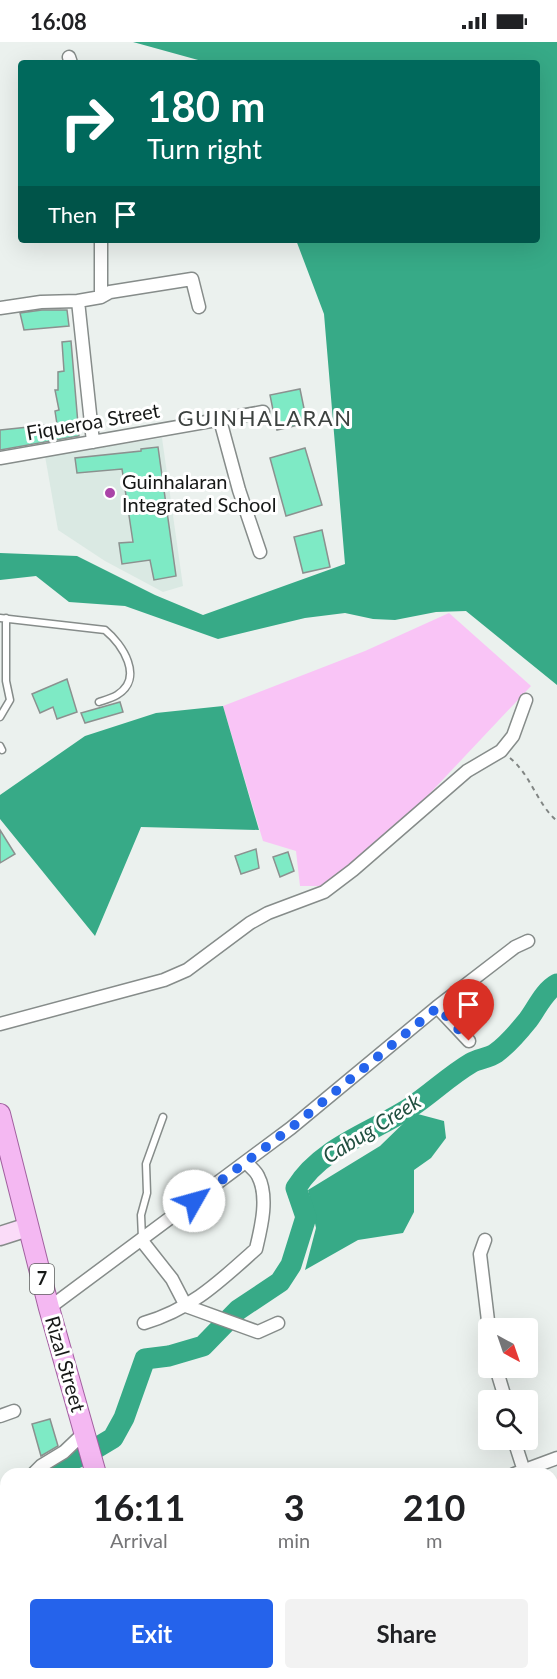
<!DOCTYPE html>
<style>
:root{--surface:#fff;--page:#f2f2f2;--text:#202124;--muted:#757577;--accent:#2563eb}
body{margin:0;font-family:Lato,sans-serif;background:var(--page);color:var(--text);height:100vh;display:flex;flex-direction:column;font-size:22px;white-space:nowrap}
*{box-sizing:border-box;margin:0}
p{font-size:20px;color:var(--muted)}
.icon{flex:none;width:33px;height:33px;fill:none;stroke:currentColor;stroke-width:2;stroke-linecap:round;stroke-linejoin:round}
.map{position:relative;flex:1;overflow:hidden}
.drawer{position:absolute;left:0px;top:1426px;width:558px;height:212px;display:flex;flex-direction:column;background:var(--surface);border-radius:18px 18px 0 0;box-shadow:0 6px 24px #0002}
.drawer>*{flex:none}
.hud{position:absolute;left:18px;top:18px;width:522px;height:183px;border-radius:6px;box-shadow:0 6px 24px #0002;background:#00695c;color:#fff;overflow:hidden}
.needle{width:39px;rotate:140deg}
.buttons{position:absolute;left:478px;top:1276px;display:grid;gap:12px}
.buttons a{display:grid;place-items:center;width:60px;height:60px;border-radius:6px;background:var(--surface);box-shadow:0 6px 24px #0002;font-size:30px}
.pin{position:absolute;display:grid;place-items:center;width:51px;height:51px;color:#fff;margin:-62px -26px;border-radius:50% 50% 50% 0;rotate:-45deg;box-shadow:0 0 6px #0007}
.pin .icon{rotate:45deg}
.me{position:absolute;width:66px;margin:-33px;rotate:52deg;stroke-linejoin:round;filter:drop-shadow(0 0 4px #0008)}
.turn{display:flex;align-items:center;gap:21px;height:126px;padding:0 30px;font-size:27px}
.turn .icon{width:78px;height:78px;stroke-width:2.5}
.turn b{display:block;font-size:42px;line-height:51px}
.then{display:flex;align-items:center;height:57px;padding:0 30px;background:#0003;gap:12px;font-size:22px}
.eta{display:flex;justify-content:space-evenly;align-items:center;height:102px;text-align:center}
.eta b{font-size:36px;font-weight:700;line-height:42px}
.primary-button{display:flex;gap:12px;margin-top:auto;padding:12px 30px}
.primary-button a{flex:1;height:69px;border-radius:6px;background:var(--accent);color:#fff;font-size:24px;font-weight:700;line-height:69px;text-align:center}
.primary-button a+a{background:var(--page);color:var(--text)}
.status{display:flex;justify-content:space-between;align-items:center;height:42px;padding:0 30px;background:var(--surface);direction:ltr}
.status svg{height:16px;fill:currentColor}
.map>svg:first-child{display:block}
.built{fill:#dae9e3}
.green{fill:#f9c4f6}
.water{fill:#37aa87}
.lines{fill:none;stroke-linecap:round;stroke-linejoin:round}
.river{stroke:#37aa87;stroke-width:21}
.building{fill:#7eeac5;stroke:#8b918f;stroke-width:1.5}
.lane-casing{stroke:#868c8a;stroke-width:9}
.street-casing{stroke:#868c8a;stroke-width:15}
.secondary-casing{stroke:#868c8a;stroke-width:21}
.primary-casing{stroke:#a261a0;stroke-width:22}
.path{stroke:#818583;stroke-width:2;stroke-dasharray:4.5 4.5;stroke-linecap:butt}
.lane{stroke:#fff;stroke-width:6}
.street{stroke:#fff;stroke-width:12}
.secondary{stroke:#fadcf8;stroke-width:18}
.primary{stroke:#f4b8f2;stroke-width:20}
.route{stroke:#2563eb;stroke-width:10;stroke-dasharray:0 18}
.poi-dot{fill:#aa44a8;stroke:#fff;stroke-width:2}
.labels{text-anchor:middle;stroke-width:6;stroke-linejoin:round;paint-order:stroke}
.shield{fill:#fff;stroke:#5c5d5d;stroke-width:1.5}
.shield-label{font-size:18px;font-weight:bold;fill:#161817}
.street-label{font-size:20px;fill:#161817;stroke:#fff}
.poi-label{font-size:20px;fill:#161817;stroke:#fff;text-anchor:start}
.water-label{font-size:21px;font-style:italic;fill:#214f40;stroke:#fff}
.quarter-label{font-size:22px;letter-spacing:1.5px;fill:#3d4240;stroke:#fff}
</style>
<div class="status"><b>16:08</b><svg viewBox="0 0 49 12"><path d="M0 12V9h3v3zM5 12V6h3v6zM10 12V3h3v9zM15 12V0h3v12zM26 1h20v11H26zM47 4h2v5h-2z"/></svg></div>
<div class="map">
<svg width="557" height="1637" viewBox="0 0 557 1637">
<rect width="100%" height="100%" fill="#ebf1ee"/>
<path class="built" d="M162,396l21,148 -20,6 -58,-31 -47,-31 -13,-74z"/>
<path class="green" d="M449,571l82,73 -114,121 -94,79h-23l-4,-35 -33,-10 -40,-135 142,-55z"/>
<path class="water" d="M133,0h424v643l-91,-74 -30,1 -41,8 -22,-1 -28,-6 -40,5 -87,21 -93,-33 -56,-4 -33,-26 -36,4v-27l77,3 78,39 48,20 142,-51 -21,-250 -28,-74h241v-177h-328z
M223,664l36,124 -118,-3 -46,109 -95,-117v-24l85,-59 71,-23z
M414,1071l30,8 2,17 -15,20 -17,12v42l-11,21 -45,7 -53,30 11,-42 -8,-38 72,-44z"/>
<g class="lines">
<path class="river" d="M38,1432l50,-21 25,-15 11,-20 21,-59 24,-3 34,-10 35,-36 42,-28 11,-17 15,-48 -10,-29c25,-41 77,-56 115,-81 21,-14 38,-31 60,-44 7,-4 18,-5 25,-10 11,-8 24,-23 32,-33 9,-12 16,-29 29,-36
M0,1493l6,-10"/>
</g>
<path class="building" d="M42,268h25l2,16 -45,4 -4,-17z
M71,299l8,95 -79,14v-20l57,-6 -2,-13 4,-1 -4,-20h3v-18l6,-1 -2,-29z
M300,347l7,34 -30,7 -7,-35z
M158,405l18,129 -22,4 -4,-20 -28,4 -3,-21 14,-1 -11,-73 -45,4 -2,-15 66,-7v-2z
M305,406l17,57 -36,11 -16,-58z
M322,488l8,37 -27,6 -9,-36z
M67,637l10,33 -20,7 -4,-12 -13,6 -8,-19z
M120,660l3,10 -38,11 -4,-10z
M0,788l15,24 -15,9z
M256,807l3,19 -18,6 -6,-18z
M288,810l6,19 -14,6 -7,-20z
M50,1377l8,27 -17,10 -9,-32z"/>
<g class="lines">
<defs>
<path id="lane" d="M0,576l105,12c17,14 40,48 12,65 -5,3 -12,5 -18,7
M0,675l10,-17 -4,-19v-63
M0,704l2,4
M142,1196l-1,-23 6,-22 -1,-29 17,-47"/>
<path id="street" d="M69,15l2,6
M101,255v-57
M78,259l23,-4 9,-5 82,-13 7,28
M0,266l41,-6 37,-1 15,141
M220,378l19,70 21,62
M0,416l263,-46
M437,965l78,-60 13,-6
M0,982l164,-44 23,-10 63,-47 18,-10 56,-21 29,-22 114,-99 34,-20 12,-15 13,-36
M485,1198l-5,14 9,75
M142,1199l30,38 14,27 72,26 20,-9
M49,1266l242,-180 146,-121 32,34
M144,1281c48,-14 76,-42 112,-74 5,-21 13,-52 2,-73 -2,-5 -9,-10 -12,-14
M496,1326l10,33
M0,1374l14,-5
M514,1398l10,31
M33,1432l8,-8 23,-14 20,-19
M514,1432l43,-16
M0,1457l6,-6
M552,1551l5,-2
M315,1632l2,5
M457,1632l1,5"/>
<path id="secondary" d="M0,1194l28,-9"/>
<path id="primary" d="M0,1072l49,194 47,166
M151,1632l2,5"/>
</defs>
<use href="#lane" class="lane-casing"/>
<use href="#street" class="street-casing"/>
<use href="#secondary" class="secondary-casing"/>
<use href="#primary" class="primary-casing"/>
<path class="path" d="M510,716c21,17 27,46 47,63"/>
<use href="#lane" class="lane"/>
<use href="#street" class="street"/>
<use href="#secondary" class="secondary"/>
<use href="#primary" class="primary"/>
</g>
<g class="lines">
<path class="route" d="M194,1159l97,-73 147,-121 31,34"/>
</g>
<circle class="poi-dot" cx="110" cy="451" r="6"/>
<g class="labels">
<rect class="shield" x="30" y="1222" width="24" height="30" rx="4.5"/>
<g class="shield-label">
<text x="42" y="1243">7</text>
</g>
<g class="street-label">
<text transform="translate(93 380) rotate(-10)" y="7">Fiqueroa Street</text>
<text transform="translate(65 1322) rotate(74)" y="7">Rizal Street</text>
</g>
<g class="poi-label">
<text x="122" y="447">Guinhalaran<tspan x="122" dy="23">Integrated School</tspan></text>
</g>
<g class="water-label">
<text transform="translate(372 1087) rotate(-32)" y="7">Cabug Creek</text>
</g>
<g class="quarter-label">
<text x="265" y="384">GUINHALARAN</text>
</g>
</g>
</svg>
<div class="buttons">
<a><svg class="needle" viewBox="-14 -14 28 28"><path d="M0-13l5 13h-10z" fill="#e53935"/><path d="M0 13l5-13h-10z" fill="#757577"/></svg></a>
<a><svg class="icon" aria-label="search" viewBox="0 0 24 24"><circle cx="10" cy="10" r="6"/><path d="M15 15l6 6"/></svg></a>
</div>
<div class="pin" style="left:469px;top:999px;background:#d93025"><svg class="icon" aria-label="arrive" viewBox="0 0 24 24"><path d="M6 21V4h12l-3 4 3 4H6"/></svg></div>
<svg class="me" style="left:194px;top:1159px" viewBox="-20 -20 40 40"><circle r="19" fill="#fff"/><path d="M0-13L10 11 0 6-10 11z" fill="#2563eb"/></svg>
<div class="hud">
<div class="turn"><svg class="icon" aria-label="right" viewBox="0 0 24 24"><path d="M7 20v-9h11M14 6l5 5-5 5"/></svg><div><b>180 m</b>Turn right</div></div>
<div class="then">Then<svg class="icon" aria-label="arrive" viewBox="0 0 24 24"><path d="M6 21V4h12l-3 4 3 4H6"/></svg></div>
</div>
<section class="drawer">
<div class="eta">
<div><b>16:11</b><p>Arrival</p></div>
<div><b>3</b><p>min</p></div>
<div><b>210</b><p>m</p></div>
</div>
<div class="primary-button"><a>Exit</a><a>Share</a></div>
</section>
</div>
